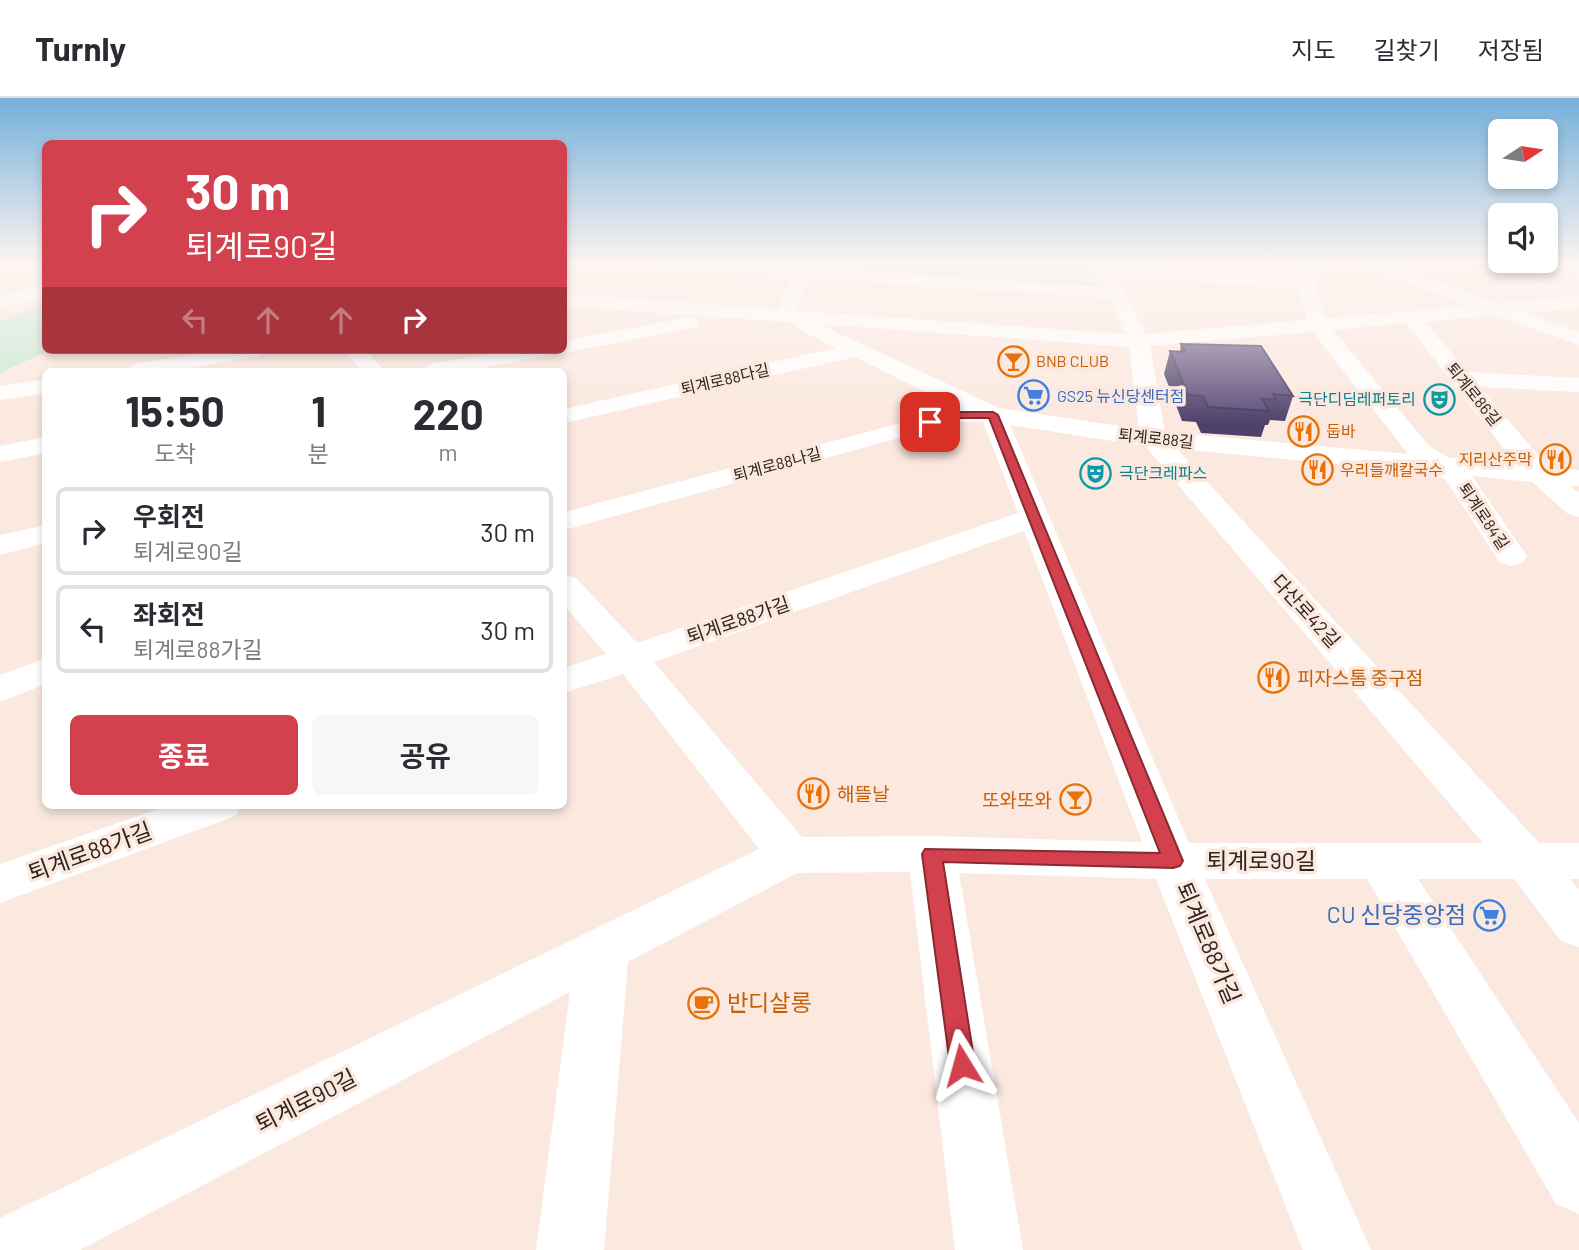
<!DOCTYPE html>
<html lang="ko">
<meta charset="utf-8">
<style>
:root{--surface:#fff;--page:#f7f7f7;--text:#2b2b33;--muted:#7c7c81;--line:#e1e1e2;--accent:#d2414d}
body{margin:0;font-family:Barlow,"Noto Sans KR",sans-serif;background:var(--page);color:var(--text);height:100vh;display:flex;flex-direction:column;font-size:26px;white-space:nowrap}
*{box-sizing:border-box;margin:0}
p{font-size:23px;color:var(--muted)}
.icon{flex:none;width:38px;height:38px;fill:none;stroke:currentColor;stroke-width:2;stroke-linecap:round;stroke-linejoin:round}
.map{position:relative;flex:1;overflow:hidden}
.sheet{position:absolute;left:42px;top:270px;width:525px;height:441px;display:flex;flex-direction:column;background:var(--surface);border-radius:10px;box-shadow:0 4px 10px #0003}
.sheet>*{flex:none}
.guide{position:absolute;left:42px;top:42px;width:525px;height:214px;border-radius:10px;box-shadow:0 4px 10px #0003;background:#d2414d;color:#fff;overflow:hidden}
.needle{width:46px;rotate:78deg}
.tools{position:absolute;left:1488px;top:21px;display:grid;gap:14px}
.tools a{display:grid;place-items:center;width:70px;height:70px;border-radius:10px;background:var(--surface);box-shadow:0 4px 10px #0003;font-size:35px}
.pin{position:absolute;display:grid;place-items:center;width:60px;height:60px;color:#fff;margin:-30px;border-radius:14px;box-shadow:0 4px 10px #0006}
.me{position:absolute;width:77px;margin:-38px;rotate:352deg;stroke-linejoin:round;filter:drop-shadow(0 0 5px #0008)}
.turn{display:flex;align-items:center;gap:24px;height:147px;padding:0 28px;font-size:32px}
.turn .icon{width:91px;height:91px;stroke-width:2.5}
.turn b{display:block;font-size:49px;line-height:60px}
.lanes{display:flex;align-items:center;height:66px;padding:0 28px;background:#0003;justify-content:center;gap:35px;direction:ltr}
.lanes .off{opacity:.35}
.eta{display:flex;justify-content:space-evenly;align-items:center;height:119px;text-align:center}
.eta b{font-size:42px;font-weight:700;line-height:49px}
.button{display:flex;gap:14px;margin-top:auto;padding:14px 28px}
.button a{flex:1;height:80px;border-radius:10px;background:var(--accent);color:#fff;font-size:28px;font-weight:700;line-height:80px;text-align:center}
.button a+a{background:var(--page);color:var(--text)}
ul{padding:0;list-style:none}
li{display:flex;align-items:center;gap:21px;height:88px;margin:0 14px 10px;padding:0 14px;border:4px solid var(--line);border-radius:10px}
li div{flex:1}
li b{display:block;font-size:26px}
li em{font-style:normal}
header{display:flex;align-items:center;gap:42px;box-sizing:border-box;height:98px;padding:0 35px;background:var(--surface);border-bottom:2px solid var(--line)}
header strong{font-size:33px}
nav{display:flex;gap:38px;margin-inline-start:auto;font-size:24px}
.map>svg:first-child{display:block}
.green{fill:#c3e8d3}
.lines{fill:none;stroke-linecap:round;stroke-linejoin:round}
.street{fill:#fff;fill-rule:evenodd}
.primary{fill:#fff;fill-rule:evenodd}
.wall{fill:#4e406a}
.building{fill:#5b4b7b;stroke:#403456;stroke-width:2}
.route{fill:#d2414d;stroke:#882a32;stroke-width:2}
.labels{text-anchor:middle;stroke-width:7;stroke-linejoin:round;paint-order:stroke}
.far-food-label{font-size:16px;fill:#c56008;stroke:#fbe8df;text-anchor:start}
.far-street-label{font-size:16px;fill:#30251f;stroke:#fbe8df}
.far-shop-label{font-size:16px;fill:#366cbe;stroke:#fbe8df;text-anchor:start}
.far-culture-label{font-size:16px;fill:#0d838f;stroke:#fbe8df;text-anchor:end}
.street-label{font-size:19px;fill:#30251f;stroke:#fbe8df}
.food-label{font-size:19px;fill:#c56008;stroke:#fbe8df;text-anchor:start}
.near-street-label{font-size:23px;fill:#30251f;stroke:#fbe8df}
.near-shop-label{font-size:23px;fill:#366cbe;stroke:#fbe8df;text-anchor:end}
.near-food-label{font-size:23px;fill:#c56008;stroke:#fbe8df;text-anchor:start}
</style>
<header>
<strong>Turnly</strong>
<nav><a>지도</a><a>길찾기</a><a>저장됨</a></nav>
</header>
<div class="map">
<svg width="1579" height="1152" viewBox="0 0 1579 1152">
<rect width="100%" height="100%" fill="#fbe8df"/>
<path class="green" d="M817,165h268l13,25 -283,-17z
M45,206l1,46h4l-50,23v-52z"/>
<g class="lines">
<path class="street" d="M652,165l145,4 2,-4h16l-2,5 290,19 -10,-24h16l3,4 186,10 4,-14h16l-3,25 11,30 143,-12 -108,-39 -2,-4h23l116,40 81,-7v12l-55,5 55,19v13l-84,-30 -70,7 43,50 111,6v14l-99,-5 68,80 31,3v16h-9l9,7v24l-11,-3 -36,-32 -60,-6 55,80 -5,7 -11,3 -11,-3 -54,-83 -11,-7 -258,-24 362,394h40v36h-9l9,11v57l-18,-6 -47,-62h-96l161,244v91l-23,-10 -189,-325h-162l166,371h-68l-147,-371 -197,-6 64,377h-68l-45,-378 -113,1 -169,89 -24,288h-68l34,-258 -490,258h-80v-32l759,-369 -136,-175 -59,19v-25l42,-14 -42,-49v-30l12,3 61,65 381,-130 -35,-91h-26l-393,108v-18l394,-104 -103,-51 -291,66v-14l272,-61 -36,-18 -10,-8 -226,-16v-12l214,15 14,-32 -132,-9zM809,180l300,20 16,36 -324,-23 -4,-3zM1117,180l180,10 10,32 -161,14zM1406,225l110,141 -67,-6 -20,-12 -96,-116zM819,226l310,23 10,82 -140,-21zM1313,234l95,122 -243,-22 -15,-86zM1010,327l135,21 338,397h-294zM1024,433l118,311 -210,-6 -130,1 -148,-175z
M46,188v11l-46,10v-12z
M689,219l7,2 3,4 -3,4 -132,26 -8,-3 -11,6 -78,15h-47l11,-7 79,-14h54v-9z
M220,252h50l-11,6 -85,15h-51l11,-7z
M343,252h23l19,21h-23z
M46,281v14l-46,7v-14z
M46,339v16l-46,9v-16z
M46,427v18l-46,12v-20z
M46,560v26l-46,18v-27z
M170,707h72l-7,11 -235,87v-39z"/>
<path class="primary" d="M1540,165h26l13,4v10l-37,-10z"/>
</g>
<path class="wall" d="M17,165h29v2z
M1181,246l112,52 -8,25 -15,-1 -2,5h-3l-4,12 -60,-4 -5,-11 -14,-1 -18,-47 6,-23h10z"/>
<path class="building" d="M1181,246l80,2 32,50 -20,-2 3,6 -14,-1 7,12 -61,-4 -5,-11 -15,-1 -18,-44 15,1z"/>
<linearGradient id="sky" x2="0" y2="1"><stop stop-color="#75afda"/><stop offset="0.51" stop-color="#fdf5f1"/><stop offset="1" stop-color="#fdf5f1" stop-opacity="0"/></linearGradient>
<rect width="1579" height="326" fill="url(#sky)"/>
<path class="route" d="M956,314h37l5,3 185,446 -3,5 -7,2 -230,-6 32,203 -4,8 -9,3 -8,-3 -4,-8 -28,-211 3,-5 235,4 -171,-435h-33l-26,8 -5,-4z"/>
<defs>
<symbol id="bar-ring" viewBox="-11 -11 22 22"><circle r="9.5" fill="#fbe8df" stroke="#e8710a" stroke-width="1.5"/><path d="M-6-5H6L.8 .8V4.5H3.5V6h-7V4.5H-.8V.8Z" fill="#e8710a"/></symbol>
<symbol id="supermarket-ring" viewBox="-11 -11 22 22"><circle r="9.5" fill="#fbe8df" stroke="#3f7fe0" stroke-width="1.5"/><path d="M-6-5.5h2.5l.6 2H6L4.5 2H-2.5L-4.4-4H-6ZM-1.5 3.2a1.3 1.3 0 1 0 .1 0ZM3 3.2a1.3 1.3 0 1 0 .1 0Z" fill="#3f7fe0"/></symbol>
<symbol id="theatre-ring" viewBox="-11 -11 22 22"><circle r="9.5" fill="#fbe8df" stroke="#0f9aa8" stroke-width="1.5"/><path d="M-5-5.5Q0-4 5-5.5V0Q5 5 0 6Q-5 5-5 0ZM-3.3-2.5H-1v1.5H-3.3ZM1-2.5H3.3v1.5H1ZM-2.8 1Q0 5.5 2.8 1Z" fill="#0f9aa8"/></symbol>
<symbol id="restaurant-ring" viewBox="-11 -11 22 22"><circle r="9.5" fill="#fbe8df" stroke="#e8710a" stroke-width="1.5"/><path d="M-5-6h1v4h1v-4h1v4h1v-4h1v5L-1.5 .5V6h-2V.5L-5-1ZM5-6V6H3V1.5H1.5Q1.5-4 5-6Z" fill="#e8710a"/></symbol>
<symbol id="cafe-ring" viewBox="-11 -11 22 22"><circle r="9.5" fill="#fbe8df" stroke="#e8710a" stroke-width="1.5"/><path d="M-5.5-4.5H6V0H3Q3 3.5 0 3.5H-2.5Q-5.5 3.5-5.5 0ZM3-3.2v2h1.7v-2ZM-6 4.5H4V6H-6Z" fill="#e8710a"/></symbol>
</defs>
<g fill-rule="evenodd">
<use href="#bar-ring" x="996" y="246" width="35" height="35"/>
<use href="#supermarket-ring" x="1016" y="280" width="35" height="35"/>
<use href="#theatre-ring" x="1422" y="284" width="35" height="35"/>
<use href="#restaurant-ring" x="1286" y="316" width="35" height="35"/>
<use href="#restaurant-ring" x="1538" y="344" width="35" height="35"/>
<use href="#restaurant-ring" x="1300" y="354" width="35" height="35"/>
<use href="#theatre-ring" x="1078" y="358" width="35" height="35"/>
<use href="#restaurant-ring" x="1256" y="562" width="35" height="35"/>
<use href="#restaurant-ring" x="796" y="678" width="35" height="35"/>
<use href="#bar-ring" x="1058" y="684" width="35" height="35"/>
<use href="#supermarket-ring" x="1472" y="800" width="35" height="35"/>
<use href="#cafe-ring" x="686" y="888" width="35" height="35"/>
</g>
<g class="labels">
<g class="far-food-label">
<text x="1036" y="269">BNB CLUB</text>
<text x="1326" y="339">둡바</text>
<text x="1532" y="367" text-anchor="end">지리산주막</text>
<text x="1340" y="378">우리들깨칼국수</text>
</g>
<g class="far-street-label">
<text transform="translate(725 281) rotate(-13)" y="6">퇴계로88다길</text>
<text transform="translate(1474 296) rotate(51)" y="6">퇴계로86길</text>
<text transform="translate(1156 340) rotate(6)" y="6">퇴계로88길</text>
<text transform="translate(777 366) rotate(-15)" y="6">퇴계로88나길</text>
<text transform="translate(1484 418) rotate(56)" y="6">퇴계로84길</text>
</g>
<g class="far-shop-label">
<text x="1057" y="304">GS25 뉴신당센터점</text>
</g>
<g class="far-culture-label">
<text x="1416" y="307">극단디딤레퍼토리</text>
<text x="1119" y="381" text-anchor="start">극단크레파스</text>
</g>
<g class="street-label">
<text transform="translate(1306 513) rotate(48)" y="7">다산로42길</text>
<text transform="translate(738 522) rotate(-19)" y="7">퇴계로88가길</text>
</g>
<g class="food-label">
<text x="1297" y="587">피자스톰 중구점</text>
<text x="837" y="703">해뜰날</text>
<text x="1052" y="709" text-anchor="end">또와또와</text>
</g>
<g class="near-street-label">
<text transform="translate(90 754) rotate(-20)" y="8">퇴계로88가길</text>
<text x="1261" y="771">퇴계로90길</text>
<text transform="translate(1208 845) rotate(67)" y="8">퇴계로88가길</text>
<text transform="translate(306 1003) rotate(-27)" y="8">퇴계로90길</text>
</g>
<g class="near-shop-label">
<text x="1466" y="825">CU 신당중앙점</text>
</g>
<g class="near-food-label">
<text x="727" y="913">반디살롱</text>
</g>
</g>
</svg>
<div class="tools">
<a><svg class="needle" viewBox="-14 -14 28 28"><path d="M0-13l5 13h-10z" fill="#e53935"/><path d="M0 13l5-13h-10z" fill="#7c7c81"/></svg></a>
<a><svg class="icon" aria-label="sound" viewBox="0 0 24 24"><path d="M4 9h4l5-4v14l-5-4H4zM17 9q2 3 0 6"/></svg></a>
</div>
<div class="pin" style="left:930px;top:324px;background:#d93025"><svg class="icon" aria-label="arrive" viewBox="0 0 24 24"><path d="M6 21V4h12l-3 4 3 4H6"/></svg></div>
<svg class="me" style="left:962px;top:967px" viewBox="-20 -20 40 40"><path d="M0-17L14 15 0 8-14 15z" fill="#d2414d" stroke="#fff" stroke-width="4"/></svg>
<div class="guide">
<div class="turn"><svg class="icon" aria-label="right" viewBox="0 0 24 24"><path d="M7 20v-9h11M14 6l5 5-5 5"/></svg><div><b>30 m</b>퇴계로90길</div></div>
<div class="lanes"><svg class="icon off" aria-label="left" viewBox="0 0 24 24"><path d="M17 20v-9H6M10 6l-5 5 5 5"/></svg><svg class="icon off" aria-label="ahead" viewBox="0 0 24 24"><path d="M12 20V5M6 11l6-6 6 6"/></svg><svg class="icon off" aria-label="ahead" viewBox="0 0 24 24"><path d="M12 20V5M6 11l6-6 6 6"/></svg><svg class="icon" aria-label="right" viewBox="0 0 24 24"><path d="M7 20v-9h11M14 6l5 5-5 5"/></svg></div>
</div>
<section class="sheet">
<div class="eta">
<div><b>15:50</b><p>도착</p></div>
<div><b>1</b><p>분</p></div>
<div><b>220</b><p>m</p></div>
</div>
<ul>
<li><svg class="icon" aria-label="right" viewBox="0 0 24 24"><path d="M7 20v-9h11M14 6l5 5-5 5"/></svg><div><b>우회전</b><p>퇴계로90길</p></div><em>30 m</em></li>
<li><svg class="icon" aria-label="left" viewBox="0 0 24 24"><path d="M17 20v-9H6M10 6l-5 5 5 5"/></svg><div><b>좌회전</b><p>퇴계로88가길</p></div><em>30 m</em></li>
</ul>
<div class="button"><a>종료</a><a>공유</a></div>
</section>
</div>
